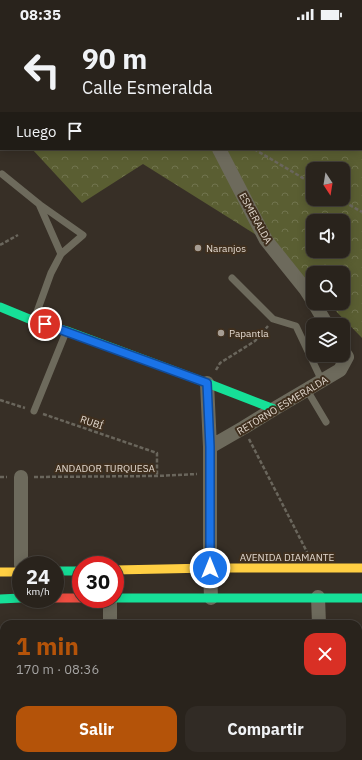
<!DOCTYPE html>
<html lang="es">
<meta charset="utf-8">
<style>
:root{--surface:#29231c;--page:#312b25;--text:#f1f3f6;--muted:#a5a4a3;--line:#45403b;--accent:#b45309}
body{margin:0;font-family:"IBM Plex Sans",sans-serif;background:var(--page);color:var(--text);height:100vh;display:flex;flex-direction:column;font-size:15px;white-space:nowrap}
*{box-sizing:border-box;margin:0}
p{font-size:13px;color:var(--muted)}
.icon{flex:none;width:22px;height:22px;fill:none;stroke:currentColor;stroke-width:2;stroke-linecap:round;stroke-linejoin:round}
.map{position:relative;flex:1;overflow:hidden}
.side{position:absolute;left:0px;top:592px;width:362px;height:140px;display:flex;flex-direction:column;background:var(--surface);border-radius:12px 12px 0 0;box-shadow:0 2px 10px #0003,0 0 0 1px var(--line)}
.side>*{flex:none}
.top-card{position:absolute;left:0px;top:0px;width:362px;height:122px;box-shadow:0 2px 10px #0003,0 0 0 1px var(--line);background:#29231c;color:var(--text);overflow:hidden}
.needle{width:26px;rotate:168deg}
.fabs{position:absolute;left:306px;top:134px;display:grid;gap:8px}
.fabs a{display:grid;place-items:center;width:44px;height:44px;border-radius:8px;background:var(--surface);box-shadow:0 2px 10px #0003,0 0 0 1px var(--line);font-size:20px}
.speed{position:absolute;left:12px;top:528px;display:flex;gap:8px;font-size:20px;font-weight:700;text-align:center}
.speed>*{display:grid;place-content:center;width:52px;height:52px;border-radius:50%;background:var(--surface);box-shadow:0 2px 10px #0003,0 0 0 1px var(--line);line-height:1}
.speed small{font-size:10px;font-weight:400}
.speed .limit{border:6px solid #d22;background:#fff;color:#111}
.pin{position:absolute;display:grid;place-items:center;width:34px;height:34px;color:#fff;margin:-17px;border:2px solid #fff;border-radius:50%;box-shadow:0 1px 4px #0007}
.me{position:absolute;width:44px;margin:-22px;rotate:0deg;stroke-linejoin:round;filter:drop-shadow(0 0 3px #0008)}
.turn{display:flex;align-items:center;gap:14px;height:84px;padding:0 16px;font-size:18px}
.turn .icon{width:52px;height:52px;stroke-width:2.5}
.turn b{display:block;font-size:28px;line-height:34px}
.then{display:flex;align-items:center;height:38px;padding:0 16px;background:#0003;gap:8px;font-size:15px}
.round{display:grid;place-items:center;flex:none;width:42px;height:42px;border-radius:12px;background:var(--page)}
.overview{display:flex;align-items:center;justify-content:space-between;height:68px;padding:0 16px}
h1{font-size:24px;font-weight:800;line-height:30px;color:var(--accent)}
.button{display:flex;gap:8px;margin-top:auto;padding:8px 16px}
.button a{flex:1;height:46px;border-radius:12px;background:var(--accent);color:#fff;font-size:16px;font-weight:800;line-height:46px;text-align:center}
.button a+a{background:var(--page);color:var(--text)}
.status{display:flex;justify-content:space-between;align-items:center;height:28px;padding:0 20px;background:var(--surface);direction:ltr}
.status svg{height:11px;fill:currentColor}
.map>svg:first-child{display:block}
.forest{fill:url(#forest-crowns);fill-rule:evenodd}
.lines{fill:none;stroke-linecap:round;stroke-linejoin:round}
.path{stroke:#6a665c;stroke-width:2.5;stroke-dasharray:4 2;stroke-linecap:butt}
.lane{stroke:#6d6a5c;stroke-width:7}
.street{stroke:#6d6a5c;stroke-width:14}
.fast{stroke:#16e098;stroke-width:9}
.slow{stroke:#ffcf43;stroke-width:9}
.jam{stroke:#f24e42;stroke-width:9}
.route-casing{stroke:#114b97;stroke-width:10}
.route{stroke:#1a73e8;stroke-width:7}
.poi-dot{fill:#a69d93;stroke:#3f2f1e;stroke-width:1.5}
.labels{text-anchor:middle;stroke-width:4;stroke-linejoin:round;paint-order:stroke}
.street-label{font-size:10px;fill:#e2d8ce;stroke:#3f2f1e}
.poi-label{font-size:10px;fill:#e2d8ce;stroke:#3f2f1e;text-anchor:start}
</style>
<div class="status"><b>08:35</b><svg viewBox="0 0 49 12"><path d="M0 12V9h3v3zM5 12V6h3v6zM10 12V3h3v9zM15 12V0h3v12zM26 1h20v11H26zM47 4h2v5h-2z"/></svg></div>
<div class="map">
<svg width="362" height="732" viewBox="0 0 362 732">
<defs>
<pattern id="forest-crowns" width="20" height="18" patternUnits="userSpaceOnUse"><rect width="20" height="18" fill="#5a5e32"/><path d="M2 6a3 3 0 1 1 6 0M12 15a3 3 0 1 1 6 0" fill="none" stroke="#71744e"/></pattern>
</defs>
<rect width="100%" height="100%" fill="#372f26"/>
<path class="forest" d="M7,0h121v1h-122z
M224,0h67v1h-69z
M1,7v81l-1,-1v-79z
M361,18h1v292l-34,-35h15v-30h-30v15l-44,-45 -126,-79 -61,39 -50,-54h329zM313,141h30v30h-30zM313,193h30v30h-30z"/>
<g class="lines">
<path class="path" d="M254,121l59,35
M339,171l23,13
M0,217l18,-10
M216,342l4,-7 35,-22 13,-15
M0,372l25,8
M43,386l114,39v23
M249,411l58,113
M0,449h7
M34,449l123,-1 40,-2
M0,655l4,-1
M17,732v-4"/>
<path class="lane" d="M2,146l37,30 44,31 -22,19 -10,19 -17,47
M39,176l22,50
M232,250l41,41 23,7 26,55
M307,362l19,32
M34,383l32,-79"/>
<path class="street" d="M5,1l1,-1
M219,121l47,91 40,50 7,11
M314,275l13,22
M207,355l3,64v121l1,30
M210,419l33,-19 31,-19 66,-39 7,-13 -4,-6
M21,537v-88
M318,569l1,27
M110,571v25
M358,674h4
M95,732v-4
M155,732l43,-4"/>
<path class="fast" d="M0,279l34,14 33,10 140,52 67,26
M55,543h26
M115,570h247
M0,571l21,-1"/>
<path class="slow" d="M115,542l95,-2h152
M0,544h21"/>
<path class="jam" d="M55,570h26"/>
</g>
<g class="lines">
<defs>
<path id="route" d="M45,296l162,59 3,64v121"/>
</defs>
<use href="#route" class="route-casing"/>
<use href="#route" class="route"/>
</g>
<g class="poi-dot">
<circle cx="198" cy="220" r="4"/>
<circle cx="221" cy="305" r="4"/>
</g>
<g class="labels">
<g class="street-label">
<text transform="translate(256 190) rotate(61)" y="4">ESMERALDA</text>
<text transform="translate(282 377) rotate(-31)" y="4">RETORNO ESMERALDA</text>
<text transform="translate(92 394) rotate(19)" y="4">RUBÍ</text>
<text x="105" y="444">ANDADOR TURQUESA</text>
<text x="287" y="533">AVENIDA DIAMANTE</text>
</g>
<g class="poi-label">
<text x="206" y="224">Naranjos</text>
<text x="229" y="309">Papantla</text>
</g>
</g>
</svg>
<div class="fabs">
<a><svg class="needle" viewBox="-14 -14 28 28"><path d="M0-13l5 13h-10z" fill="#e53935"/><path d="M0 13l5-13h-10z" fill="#a5a4a3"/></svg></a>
<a><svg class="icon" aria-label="sound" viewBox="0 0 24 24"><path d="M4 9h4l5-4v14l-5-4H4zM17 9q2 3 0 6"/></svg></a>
<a><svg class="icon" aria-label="search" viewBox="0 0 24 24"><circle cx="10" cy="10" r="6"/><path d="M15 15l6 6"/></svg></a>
<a><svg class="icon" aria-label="layers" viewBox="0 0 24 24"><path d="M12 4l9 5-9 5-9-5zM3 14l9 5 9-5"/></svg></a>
</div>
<div class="speed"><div>24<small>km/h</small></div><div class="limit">30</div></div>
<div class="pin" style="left:45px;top:296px;background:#d93025"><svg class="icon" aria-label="arrive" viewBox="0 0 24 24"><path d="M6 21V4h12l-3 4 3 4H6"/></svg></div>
<svg class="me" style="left:210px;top:540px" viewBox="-20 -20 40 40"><circle r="17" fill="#1a73e8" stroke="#fff" stroke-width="3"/><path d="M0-11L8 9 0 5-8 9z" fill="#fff"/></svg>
<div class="top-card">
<div class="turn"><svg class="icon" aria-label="left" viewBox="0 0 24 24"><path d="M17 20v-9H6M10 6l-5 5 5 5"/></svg><div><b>90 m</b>Calle Esmeralda</div></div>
<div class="then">Luego<svg class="icon" aria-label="arrive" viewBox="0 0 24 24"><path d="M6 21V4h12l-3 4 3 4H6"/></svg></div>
</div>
<section class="side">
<div class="overview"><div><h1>1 min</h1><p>170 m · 08:36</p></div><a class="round" style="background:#d93025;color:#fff"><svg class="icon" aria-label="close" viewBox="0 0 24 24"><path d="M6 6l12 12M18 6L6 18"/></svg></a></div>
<div class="button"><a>Salir</a><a>Compartir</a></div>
</section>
</div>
